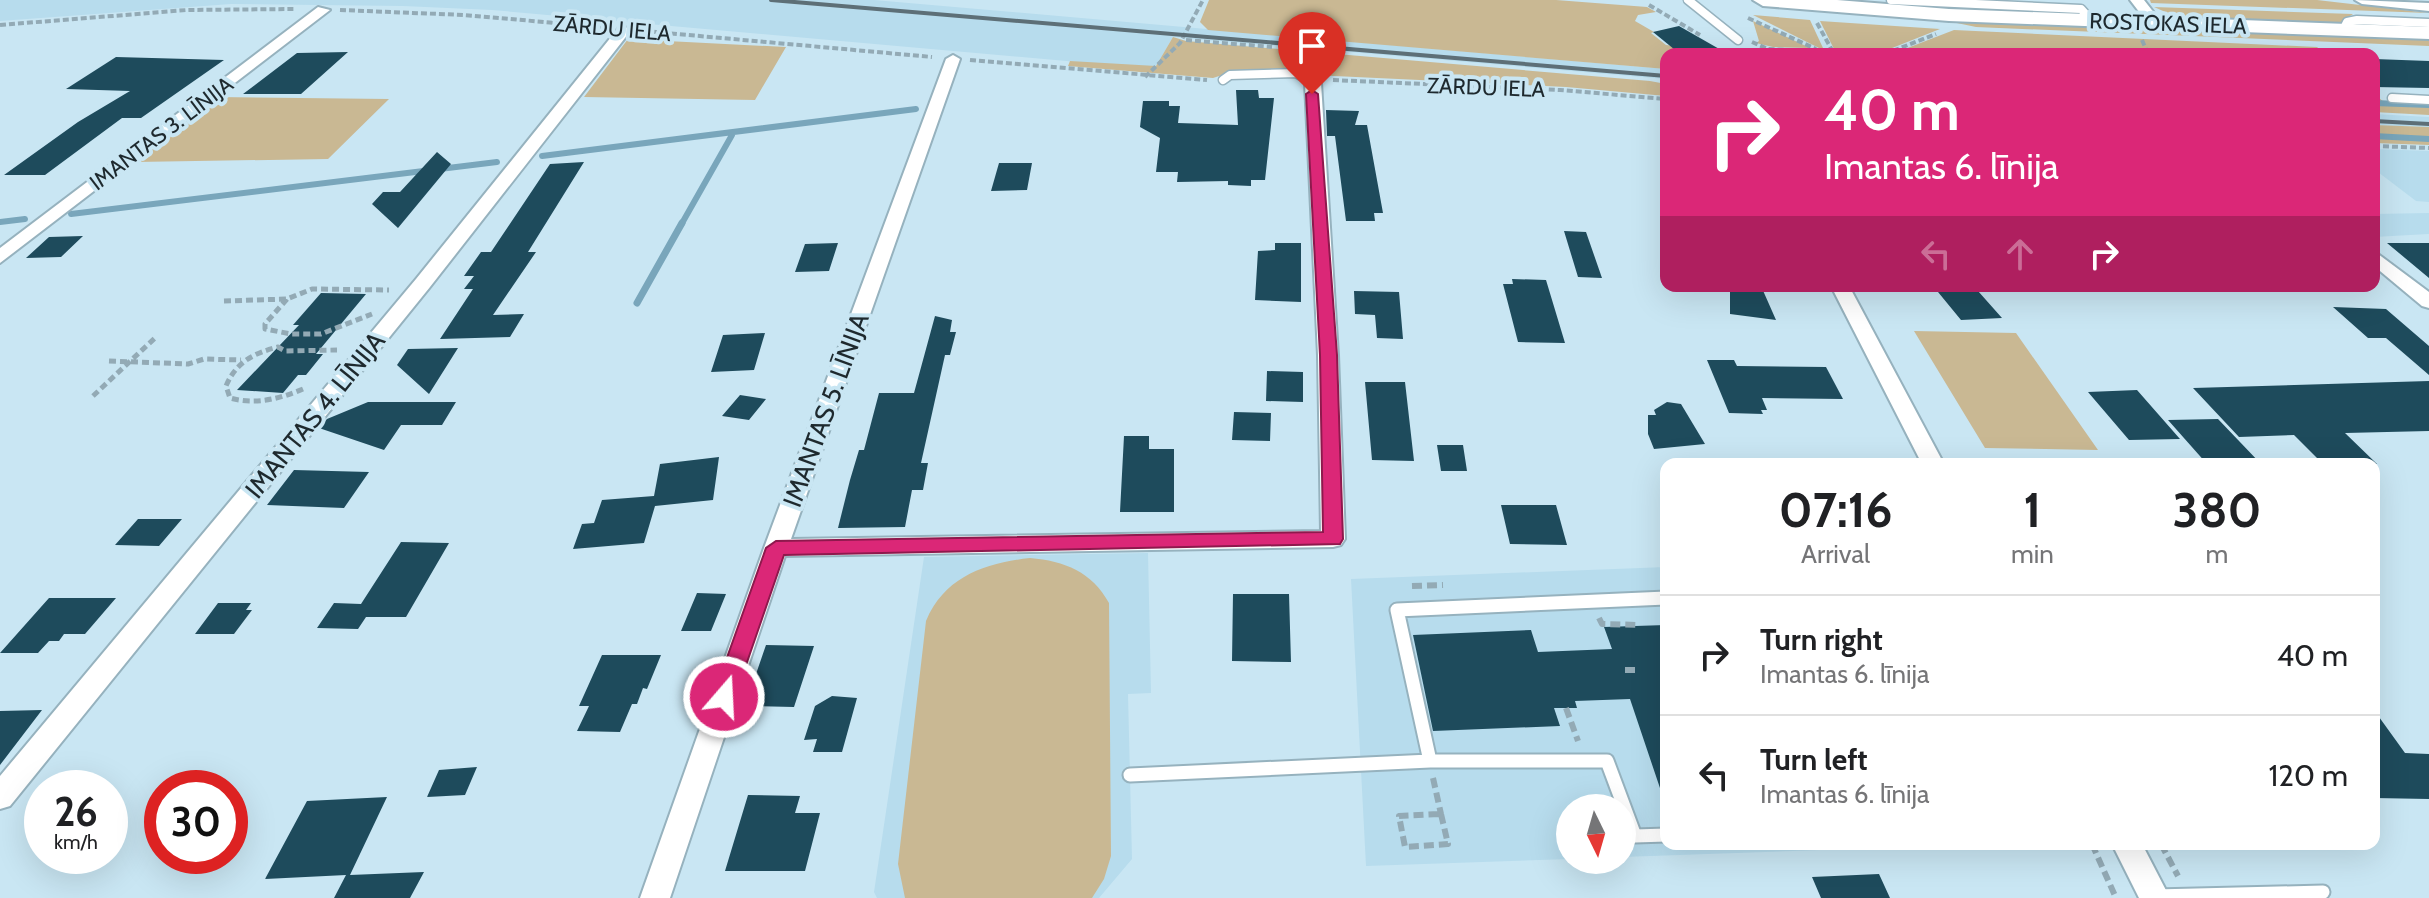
<!DOCTYPE html>
<meta charset="utf-8">
<style>
:root{--surface:#fff;--page:#f6f6f6;--text:#202124;--muted:#757577;--line:#e0e0e0}
body{margin:0;font-family:Cabin,sans-serif;background:var(--page);color:var(--text);height:100vh;display:flex;flex-direction:column;font-size:30px;white-space:nowrap}
*{box-sizing:border-box;margin:0}
p{font-size:26px;color:var(--muted)}
.icon{flex:none;width:44px;height:44px;fill:none;stroke:currentColor;stroke-width:2;stroke-linecap:round;stroke-linejoin:round}
.map{position:relative;flex:1;overflow:hidden}
.details{position:absolute;left:1660px;top:458px;width:720px;height:392px;display:flex;flex-direction:column;background:var(--surface);border-radius:16px;box-shadow:0 8px 32px #0002}
.details>*{flex:none}
.banner{position:absolute;left:1660px;top:48px;width:720px;height:244px;border-radius:16px;box-shadow:0 8px 32px #0002;background:#db2777;color:#fff;overflow:hidden}
.needle{width:52px;rotate:175deg}
.fabs{position:absolute;left:1556px;top:794px;display:grid;gap:16px}
.fabs a{display:grid;place-items:center;width:80px;height:80px;border-radius:50%;background:var(--surface);box-shadow:0 8px 32px #0002;font-size:40px}
.speed{position:absolute;left:24px;top:770px;display:flex;gap:16px;font-size:40px;font-weight:700;text-align:center}
.speed>*{display:grid;place-content:center;width:104px;height:104px;border-radius:50%;background:var(--surface);box-shadow:0 8px 32px #0002;line-height:1}
.speed small{font-size:20px;font-weight:400}
.speed .limit{border:12px solid #d22;background:#fff;color:#111}
.pin{position:absolute;display:grid;place-items:center;width:68px;height:68px;color:#fff;margin:-82px -34px;border-radius:50% 50% 50% 0;rotate:-45deg;box-shadow:0 0 8px #0007}
.pin .icon{rotate:45deg}
.me{position:absolute;width:88px;margin:-44px;rotate:19deg;stroke-linejoin:round;filter:drop-shadow(0 0 6px #0008)}
.turn{display:flex;align-items:center;gap:28px;height:168px;padding:0 32px;font-size:36px}
.turn .icon{width:104px;height:104px;stroke-width:2.5}
.turn b{display:block;font-size:56px;line-height:68px}
.lanes{display:flex;align-items:center;height:76px;padding:0 32px;background:#0003;justify-content:center;gap:40px;direction:ltr}
.lanes .off{opacity:.35}
.eta{display:flex;justify-content:space-evenly;align-items:center;height:136px;text-align:center}
.eta b{font-size:48px;font-weight:800;line-height:56px}
ul{padding:0;list-style:none}
li{display:flex;align-items:center;gap:24px;height:120px;padding:0 32px;border-top:2px solid var(--line)}
li div{flex:1}
li b{display:block;font-size:30px}
li em{font-style:normal}
.map>svg:first-child{display:block}
.built{fill:#b7dced}
.green{fill:#c9b893}
.lines{fill:none;stroke-linecap:round;stroke-linejoin:round}
.stream-far1{stroke:#79a6bb;stroke-width:6}
.stream{stroke:#79a6bb;stroke-width:7}
.building{fill:#1e4b5c}
.lane-far1-casing{stroke:#96b2be;stroke-width:11}
.lane-casing{stroke:#96b2be;stroke-width:17}
.street-casing{stroke:#96b2be;stroke-width:4}
.secondary-casing{stroke:#96b2be;stroke-width:4}
.path-far2{stroke:#93aab5;stroke-width:4;stroke-dasharray:6 3;stroke-linecap:butt}
.path-far1{stroke:#93aab5;stroke-width:5;stroke-dasharray:7 4;stroke-linecap:butt}
.path{stroke:#93aab5;stroke-width:6;stroke-dasharray:10 5;stroke-linecap:butt}
.lane-far1{stroke:#fff;stroke-width:8}
.lane{stroke:#fff;stroke-width:13}
.street{fill:#fff;fill-rule:evenodd}
.secondary{fill:#fff;fill-rule:evenodd}
.rail{stroke:#5d6f77;stroke-width:4}
.route{fill:#db2777;stroke:#8e194d;stroke-width:2}
.labels{text-anchor:middle;stroke-width:8;stroke-linejoin:round;paint-order:stroke}
.far-street-label{font-size:22px;fill:#1e292e;stroke:#c9e6f3}
.street-label{font-size:26px;fill:#1e292e;stroke:#c9e6f3}
</style>
<div class="map">
<svg width="2429" height="898" viewBox="0 0 2429 898">
<rect width="100%" height="100%" fill="#c9e6f3"/>
<path class="built" d="M0,0h874l792,69v10l-493,-42 -17,29 -11,2 -653,-58 -89,-4 -172,-2 -231,17z
M2374,114l55,3v10l-55,-2z
M2374,149l55,2v51l-13,-1 -42,-32z
M2429,213v21l-55,3v-23z
M1148,553l3,140 -23,1 4,165 -33,39h-222l-3,-6 50,-335z
M1666,567v277h401l2,4 -219,1 -228,8v-49h-52v51l-204,7 -15,-287z"/>
<path class="green" d="M1209,0h347l91,7 9,5 -18,3 -3,6 19,11 -3,1 15,12 46,5 5,4h-51v15l-458,-39 -8,-8z
M2150,0h167l112,13 -278,-10z
M2154,7l199,7 -16,11 -158,-7z
M1753,15l57,5 13,28h-4z
M1753,21l57,27 -37,-1 -17,-4 3,-2z
M1820,21l120,8 -63,25 -43,-5z
M1952,22l477,18v6l-453,-19z
M1954,30l363,17 8,7h-433z
M1173,37l13,4 464,40 16,3v12l-100,-9 -253,-12c-27,-9 -73,-6 -100,3l-145,-12 2,-5 86,5z
M628,39l158,8 -31,53 -171,-3z
M2374,94l10,8 45,1v12l-55,-3z
M217,97l172,2 -61,60 -193,3z
M2374,125l55,2v18l-55,-2z
M1914,331l102,2 82,117 -113,-2z
M1030,558c35,3 62,14 79,45l2,253 -7,23 -12,19h-187l-7,-34 28,-243c19,-45 60,-58 104,-63z"/>
<g class="lines">
<path class="stream-far1" d="M2374,103l55,2
M2374,136l55,3
M542,156l374,-47
M71,214l426,-52
M0,222l25,-3
M681,225l51,-90"/>
<path class="stream" d="M637,303l45,-80"/>
</g>
<path class="building" d="M1679,26l49,28h-48l-27,-22z
M348,52l-47,42h-58l54,-41z
M116,57l108,3 -83,58h-19l-77,57h-41l74,-53 52,-31 -64,-2z
M2374,59l55,2v27l-55,-1z
M1236,90h22l1,8h15l-9,82h-14v6l-23,-1v-4l-51,1 1,-10h-22l4,-34 -20,-11 3,-26h26v5h11l-2,17 60,2z
M1326,110l33,1 -4,14h12l16,88h-9l1,8h-29l-11,-85h-8z
M437,152l14,12 -53,64 -26,-24 11,-12h17z
M584,162l-56,90h8l-43,63 31,-1 -14,23 -70,2 33,-50h-9l10,-13h-10l17,-24h10l59,-88z
M999,163h33l-5,27 -36,1z
M1564,231l22,1 16,46 -24,-1z
M83,236l-22,21 -35,1 23,-21z
M838,243l-9,28 -34,1 10,-28z
M1275,243h26v59l-46,-2 3,-49 17,-1z
M2387,243h42v35z
M1512,279l34,1 19,63 -47,-1 -15,-58h10z
M1730,286h31l15,34 -46,-6z
M1354,291l45,1 4,47 -26,-1 -2,-23 -20,-1z
M1978,291l24,27 -41,2 -23,-28z
M321,293l45,1 -50,60h7l-17,21h-8l-15,18 -46,-3 62,-65h-6z
M2333,307l53,2 43,37v29l-43,-37h-18z
M935,316l17,4 -2,12h6l-6,23h-5l-24,108h7l-5,27h-11l-7,37 -67,1 12,-48 9,-30h5l15,-57h35z
M765,333l-11,37 -43,2 12,-37z
M458,348l-29,46 -32,-29 11,-16z
M1707,360h27l3,6 89,1 17,32 -81,-1 5,12h-6l2,4 -34,-1z
M1267,371l36,1v30l-37,-1z
M2429,381v50l-84,2 32,31h-54l-29,-29 -55,2 -46,-49z
M1365,382h40l9,79 -42,-1z
M2137,390l43,49 -51,1 -41,-48z
M740,395l26,4 -17,21 -27,-4z
M368,402h88l-14,23h-41l-17,25 -65,-22 8,-9z
M1667,402l14,2 24,40 -51,5 -6,-15v-19h8l-2,-5z
M1234,412l37,1 -1,28 -38,-1z
M2218,419l43,45h-54l-39,-44z
M1124,436h25v13h25v63h-54z
M1437,445h26l4,26h-26z
M719,457l-6,43 -58,6 -11,37 -71,6 9,-25 12,-1 8,-23 52,-4 6,-32z
M294,470l75,2 -25,36 -77,-3z
M1501,505h55l11,40 -57,-1z
M138,519h44l-23,27 -44,-1z
M401,542l48,1 -43,74h-40l-8,12 -41,-1 17,-25 27,1z
M697,593l29,1 -15,37h-30z
M1233,594h56l2,68 -59,-1z
M49,598h67l-31,36h-21l-5,7h-10l-11,12h-38z
M218,603h33l-5,7h6l-18,24h-39z
M1666,625v168l-4,1 -32,-95 -55,2 2,7h-23l6,18 -127,5 -20,-96 118,-5 7,22 74,-3 -8,-22z
M766,645l48,1 -20,61 -49,-1z
M602,655h59l-14,34 -4,-1 -6,16h-5l-12,28 -43,-1 12,-25h-10z
M832,696l25,2 -15,54h-29l4,-13 -13,1 11,-34z
M42,710l-42,55v-54z
M2374,710l31,43 24,1v45l-55,-1z
M477,767l-12,28 -38,2 12,-27z
M748,795l52,1 -5,17h25l-15,58h-80z
M387,797l-37,78 74,-3 -14,26h-76l12,-23 -81,4 42,-78z
M1879,874l11,24h-69l-9,-21z"/>
<g class="lines">
<defs>
<path id="lane-far1" d="M1688,0l50,40
M1891,0l190,9 10,11
M2343,30l4,-8 10,-2 72,3
M1223,80l7,-5 66,-2 17,10
M2392,98l37,2"/>
<path id="lane" d="M1666,598l-269,12 33,151h177l28,75 31,-1
M1130,775l300,-14
M2155,896l168,-4"/>
<path id="street" d="M2130,0h14l18,23 -2,3h-10z
M2355,0l74,3v8l-67,-7z
M318,7l12,3 -330,253v-15z
M620,26l12,3 -202,258 -420,519 -10,3v-33l416,-497z
M953,55l7,4 -169,480 530,-8 -3,-176 -13,-272 8,-5 8,5 17,272 7,184 -4,6 -8,2 -548,9 -115,342h-30l124,-350 182,-489z
M2374,251l55,41v16l-7,-2 -48,-40z
M1831,286h18l95,178h-22z
M2112,844h30l28,54h-31z"/>
<path id="secondary" d="M1753,0h84l112,9 480,18v12l-480,-18 -186,-15z"/>
</defs>
<use href="#lane-far1" class="lane-far1-casing"/>
<use href="#lane" class="lane-casing"/>
<use href="#street" class="street-casing"/>
<use href="#secondary" class="secondary-casing"/>
<path class="path-far2" d="M1649,5l51,30
M340,10l124,5 138,12
M1748,18l68,31
M1817,23l16,29
M0,25l187,-15 107,-1
M644,31l288,26
M1186,40l86,7
M2142,40l6,14
M1752,42l16,7 89,5
M1885,54l51,-20
M970,60l237,20
M1145,77l35,-34 23,-43
M1333,80l227,10 106,9
M2374,146l55,2"/>
<path class="path-far1" d="M287,299l-22,25v5l26,5h30l51,-20
M224,301l63,-2 25,-10 77,1
M109,361l79,3 16,-5 37,1
M303,389c-24,10 -48,16 -73,9l-4,-12c10,-24 28,-33 52,-39l7,4 52,-1
M93,396l63,-59"/>
<path class="path" d="M1412,586l31,-1
M1599,618l3,6 38,1
M1625,670h14
M1566,708l12,33
M1433,778l8,36
M1441,814l7,30 -43,3 -6,-31z
M2092,844l24,54
M2161,844l17,32"/>
<use href="#lane-far1" class="lane-far1"/>
<use href="#lane" class="lane"/>
<use href="#street" class="street"/>
<use href="#secondary" class="secondary"/>
<path class="rail" d="M771,0l895,76
M2374,121l55,3"/>
</g>
<path class="route" d="M1312,90l6,4 19,261 6,184 -3,5 -556,11 -49,142 -3,7h-16l-3,-7 53,-149 10,-7 547,-9 -3,-177 -14,-261z"/>
<g class="labels">
<g class="far-street-label">
<text transform="translate(2168 23) rotate(2)" y="8">ROSTOKAS IELA</text>
<text transform="translate(612 28) rotate(5)" y="8">ZĀRDU IELA</text>
<text transform="translate(1486 87) rotate(2)" y="8">ZĀRDU IELA</text>
<text transform="translate(161 133) rotate(-37)" y="8">IMANTAS 3. LĪNIJA</text>
</g>
<g class="street-label">
<text transform="translate(826 410) rotate(-70)" y="9">IMANTAS 5. LĪNIJA</text>
<text transform="translate(315 415) rotate(-51)" y="9">IMANTAS 4. LĪNIJA</text>
</g>
</g>
</svg>
<div class="fabs">
<a><svg class="needle" viewBox="-14 -14 28 28"><path d="M0-13l5 13h-10z" fill="#e53935"/><path d="M0 13l5-13h-10z" fill="#757577"/></svg></a>
</div>
<div class="speed"><div>26<small>km/h</small></div><div class="limit">30</div></div>
<div class="pin" style="left:1312px;top:94px;background:#d93025"><svg class="icon" aria-label="arrive" viewBox="0 0 24 24"><path d="M6 21V4h12l-3 4 3 4H6"/></svg></div>
<svg class="me" style="left:724px;top:697px" viewBox="-20 -20 40 40"><circle r="17" fill="#db2777" stroke="#fff" stroke-width="3"/><path d="M0-11L8 9 0 5-8 9z" fill="#fff"/></svg>
<div class="banner">
<div class="turn"><svg class="icon" aria-label="right" viewBox="0 0 24 24"><path d="M7 20v-9h11M14 6l5 5-5 5"/></svg><div><b>40 m</b>Imantas 6. līnija</div></div>
<div class="lanes"><svg class="icon off" aria-label="left" viewBox="0 0 24 24"><path d="M17 20v-9H6M10 6l-5 5 5 5"/></svg><svg class="icon off" aria-label="ahead" viewBox="0 0 24 24"><path d="M12 20V5M6 11l6-6 6 6"/></svg><svg class="icon" aria-label="right" viewBox="0 0 24 24"><path d="M7 20v-9h11M14 6l5 5-5 5"/></svg></div>
</div>
<section class="details">
<div class="eta">
<div><b>07:16</b><p>Arrival</p></div>
<div><b>1</b><p>min</p></div>
<div><b>380</b><p>m</p></div>
</div>
<ul>
<li><svg class="icon" aria-label="right" viewBox="0 0 24 24"><path d="M7 20v-9h11M14 6l5 5-5 5"/></svg><div><b>Turn right</b><p>Imantas 6. līnija</p></div><em>40 m</em></li>
<li><svg class="icon" aria-label="left" viewBox="0 0 24 24"><path d="M17 20v-9H6M10 6l-5 5 5 5"/></svg><div><b>Turn left</b><p>Imantas 6. līnija</p></div><em>120 m</em></li>
</ul>
</section>
</div>
